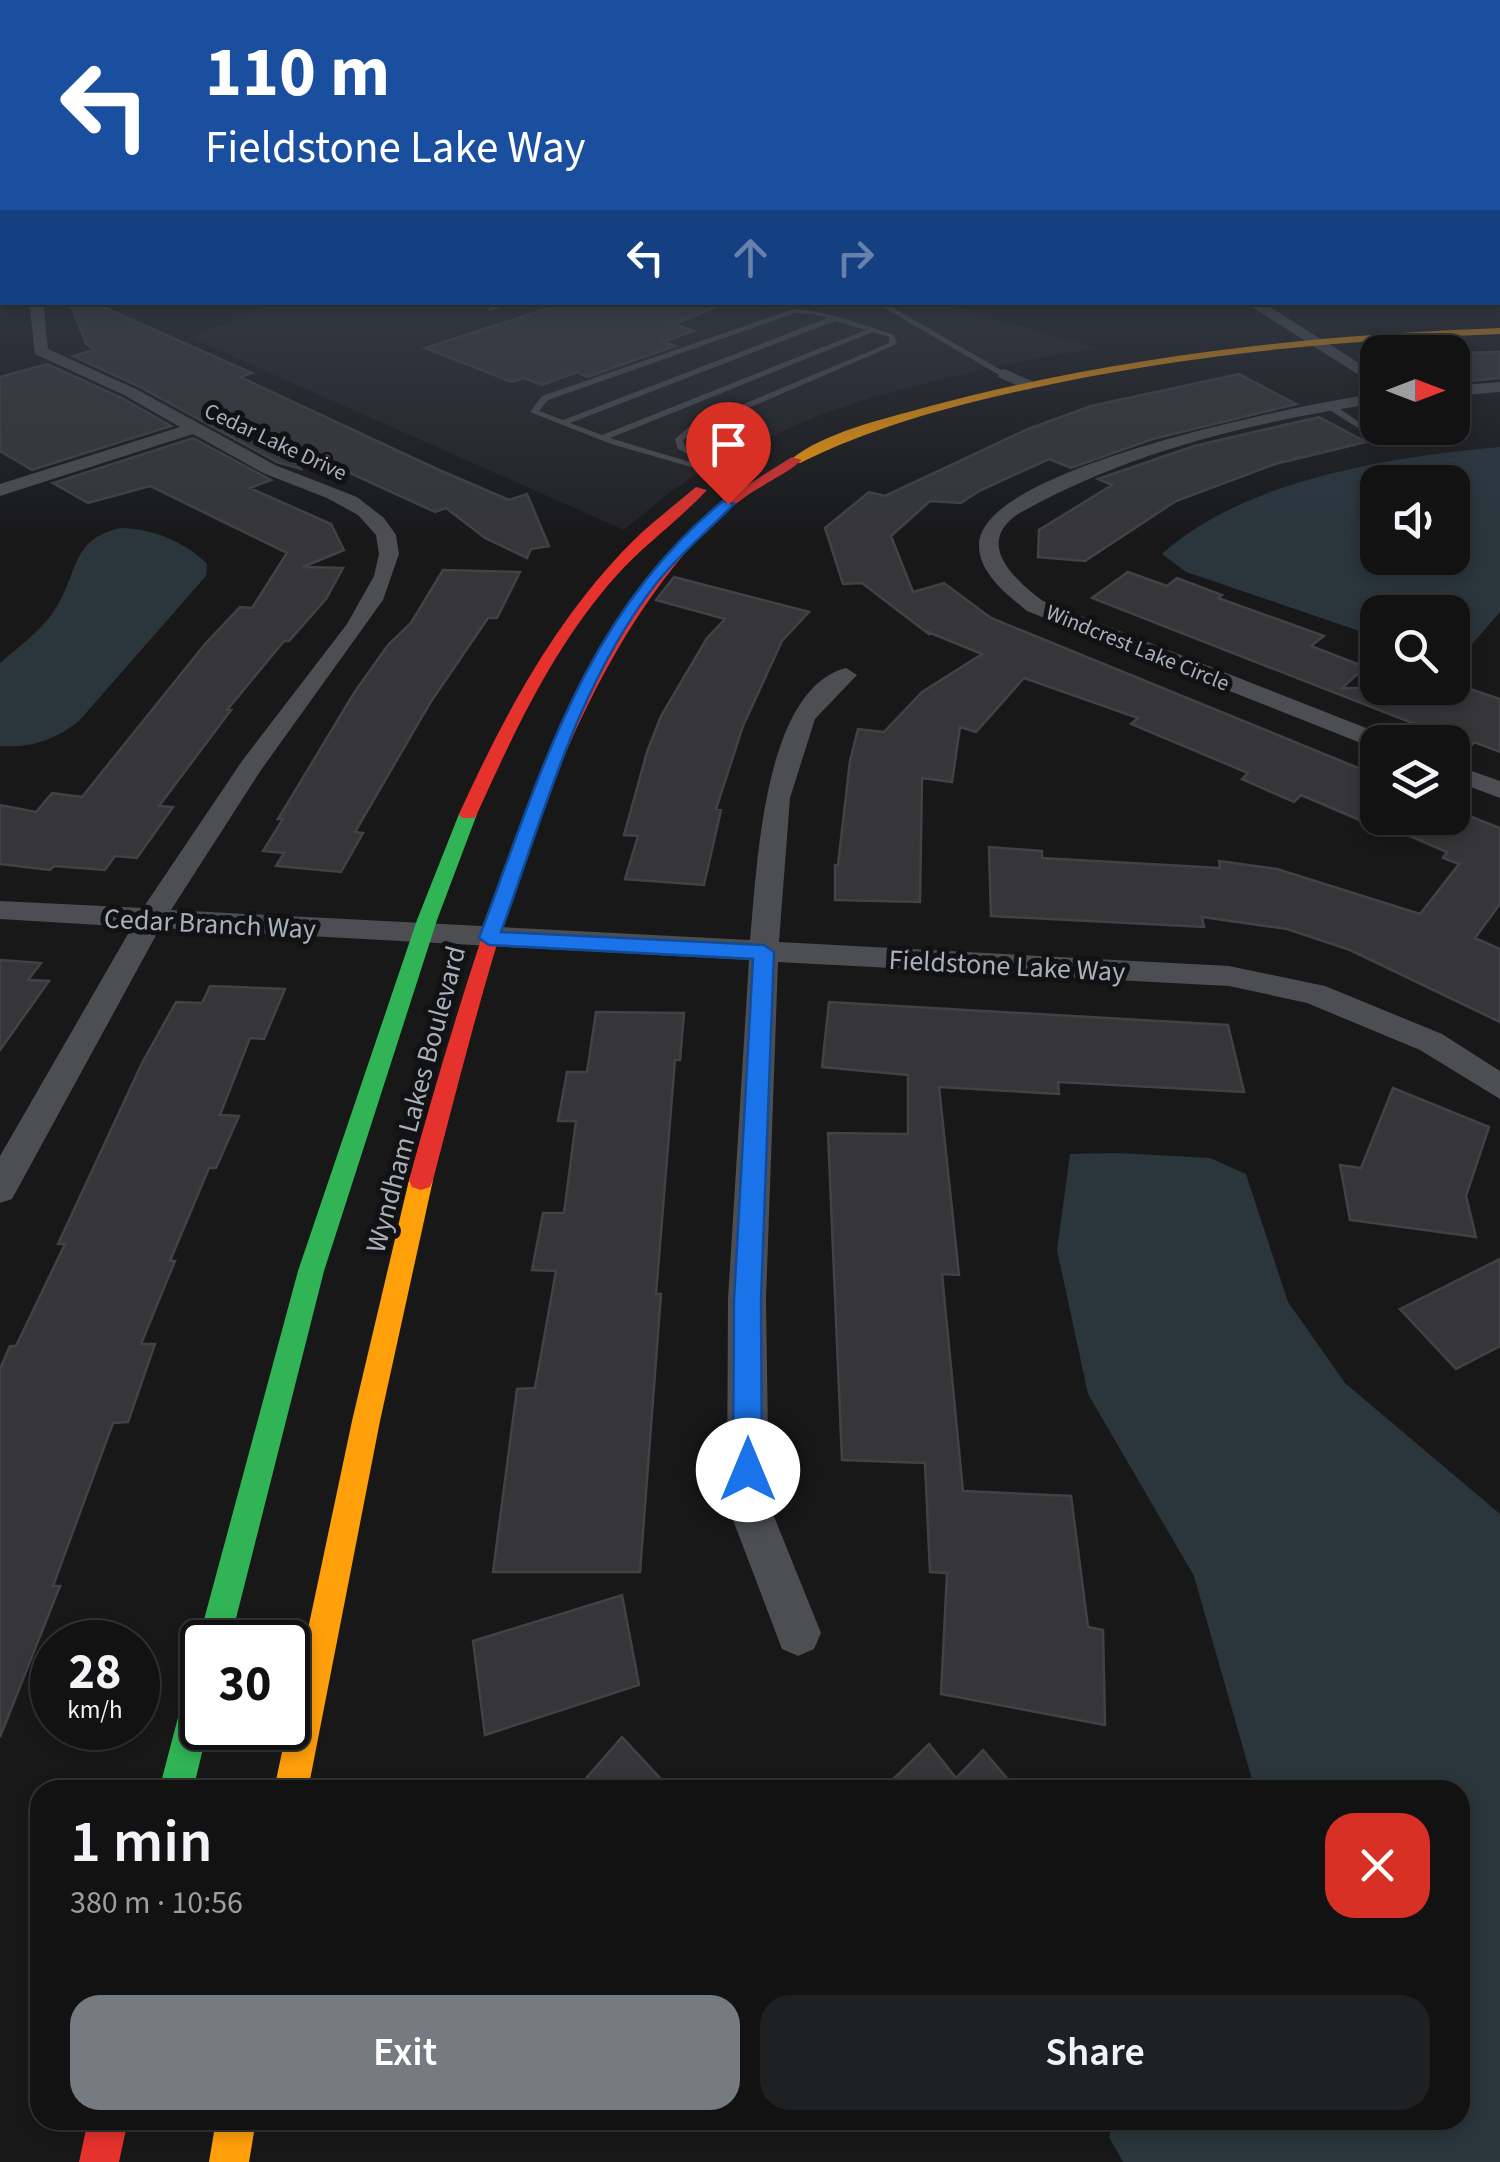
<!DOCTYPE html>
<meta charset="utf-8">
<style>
:root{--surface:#121213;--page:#1f2021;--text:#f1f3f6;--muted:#9c9ea0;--line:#313233;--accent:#767b82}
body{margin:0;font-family:"Source Sans 3",sans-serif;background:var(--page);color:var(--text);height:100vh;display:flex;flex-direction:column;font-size:38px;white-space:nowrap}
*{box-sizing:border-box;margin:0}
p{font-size:32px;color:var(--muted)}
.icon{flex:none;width:55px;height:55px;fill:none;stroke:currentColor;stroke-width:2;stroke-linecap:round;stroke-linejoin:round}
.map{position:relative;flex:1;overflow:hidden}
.sheet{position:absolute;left:30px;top:1780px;width:1440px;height:350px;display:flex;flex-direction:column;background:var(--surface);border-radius:30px;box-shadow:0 5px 15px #0003,0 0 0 2px var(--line)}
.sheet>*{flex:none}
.hud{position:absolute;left:0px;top:0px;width:1500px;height:305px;box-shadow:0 5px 15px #0003,0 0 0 2px var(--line);background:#1a4fa0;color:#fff;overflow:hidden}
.needle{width:65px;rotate:90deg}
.buttons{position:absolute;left:1360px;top:335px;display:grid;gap:20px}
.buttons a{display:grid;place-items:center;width:110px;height:110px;border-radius:20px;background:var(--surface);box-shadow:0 5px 15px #0003,0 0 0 2px var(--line);font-size:50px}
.speed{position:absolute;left:30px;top:1620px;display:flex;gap:20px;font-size:50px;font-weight:700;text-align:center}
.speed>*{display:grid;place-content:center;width:130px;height:130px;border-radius:50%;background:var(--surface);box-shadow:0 5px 15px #0003,0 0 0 2px var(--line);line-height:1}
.speed small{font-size:25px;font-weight:400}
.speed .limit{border:5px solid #111;border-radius:15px;background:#fff;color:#111}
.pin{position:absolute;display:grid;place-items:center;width:85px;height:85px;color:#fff;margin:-102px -42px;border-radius:50% 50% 50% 0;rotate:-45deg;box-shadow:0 0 10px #0007}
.pin .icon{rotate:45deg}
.me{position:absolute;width:110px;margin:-55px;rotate:0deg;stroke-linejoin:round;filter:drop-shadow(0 0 8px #0008)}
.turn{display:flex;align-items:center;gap:35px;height:210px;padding:0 40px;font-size:45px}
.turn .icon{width:130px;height:130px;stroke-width:2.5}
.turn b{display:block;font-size:70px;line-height:85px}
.lanes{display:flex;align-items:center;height:95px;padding:0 40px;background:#0003;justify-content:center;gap:50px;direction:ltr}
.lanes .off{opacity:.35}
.round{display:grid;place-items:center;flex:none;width:105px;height:105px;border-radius:30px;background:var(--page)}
.head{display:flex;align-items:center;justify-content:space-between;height:170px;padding:0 40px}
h1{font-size:60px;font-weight:600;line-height:75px}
.primary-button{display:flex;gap:20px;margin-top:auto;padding:20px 40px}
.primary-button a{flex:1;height:115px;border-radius:30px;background:var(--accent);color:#fff;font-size:40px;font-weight:600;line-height:115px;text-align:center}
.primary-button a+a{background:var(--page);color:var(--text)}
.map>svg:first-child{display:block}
.built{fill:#222225}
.water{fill:#2a353c;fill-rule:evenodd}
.building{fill:#363638;stroke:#414245;stroke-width:2.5}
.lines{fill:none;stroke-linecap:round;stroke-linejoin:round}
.lane{fill:#4c4e52;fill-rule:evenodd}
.street{fill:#4c4e52;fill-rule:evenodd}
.fast{fill:#30b455;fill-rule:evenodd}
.slow{fill:#ff9f0a;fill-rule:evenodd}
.jam{fill:#e5322d;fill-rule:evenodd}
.route{fill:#1a73e8;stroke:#114b97;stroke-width:2.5}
.labels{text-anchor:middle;stroke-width:10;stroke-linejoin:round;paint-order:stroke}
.far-street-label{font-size:22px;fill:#a8b0ba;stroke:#121215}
.street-label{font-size:28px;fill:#a8b0ba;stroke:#121215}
</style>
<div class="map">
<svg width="1500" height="2162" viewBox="0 0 1500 2162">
<rect width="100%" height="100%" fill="#181819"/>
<path class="built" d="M272,302h665l159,46 -100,18 -124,31 -57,20 -97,43 -48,32 -46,38 -433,-192z"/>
<path class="water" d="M1500,447v165l-34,39 -13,2 -1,-41h-74l-1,25 -191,-65 -24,-18c83,-75 229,-97 338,-107zM1378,482h74v76h-74z
M121,528c30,0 65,14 86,36l-1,12 -127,145c-25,19 -47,27 -79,25v-83c18,-16 38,-30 52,-49 27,-37 16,-75 69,-86z
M1118,1153l92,5 36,16 42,128 57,81 155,131v648h-377l-14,-25 4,-17h347v-330h-205l-61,-214 -106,-182 -31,-144 13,-96z"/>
<path class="building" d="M76,302h16l160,71 -12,4 197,92 72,31 18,-6 22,52 -18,3 -4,9 -42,-20 -39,-30 -11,4 -146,-67 12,24 -24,-7 -139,-76 -65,-30 21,-6 -8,-7 -14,-35h5z
M602,302h99l15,5 -42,17 19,7 -30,11 12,4 -88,31 -10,-5 -35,13 -19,-7 -11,4 -87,-34 140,-45 20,5z
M1500,352v26l-32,3 -16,-11v-17z
M47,364l75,34 49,28 -139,44 -32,-19v-74z
M1239,374l57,30 -143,35 -82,29 -22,-9 -70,32 -18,12 -31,-2 -39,35 22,56 31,-9 47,35 387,158v32l-9,10h83v-9l48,19v76l-25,34 25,11v73l-150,-72 -63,-21 -85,-12 2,10 -213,-11 -2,-69 53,4v7l178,10 -1,-7 58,8 143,45 39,-50 -16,-6 4,-6 -79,-34 -4,4 -63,-27 -7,7 -52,-23 6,-6 -117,-49 7,-6 -114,-40 -48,54 -16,-5 -8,55 -30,-4 -2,124 -85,-2v-35h3l12,-104 8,-32 26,3 38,-40 60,-38 -54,-22 2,3 -68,-52 -19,1 -18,-56 44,-36 16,4 143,-67 63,-23z
M1319,417l47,25 -91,22 -99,37 -91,60 -47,-4 1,-27 73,-45 -14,-6 96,-33z
M193,438l78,42 -21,8 81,36 13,26 -41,17 40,1 -17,31 -37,42h-5l-57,69h4l-72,96 14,1 -36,51 -22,-2 -10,14 -51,-4 -4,4 -50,-6v-59l36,7 16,-19 30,4 123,-153 35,-37 12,1 35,-55 -137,-67 -62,17 -35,-20z
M443,570l77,2 -23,46h-9l-58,85 -75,129 8,1 -22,39 -65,-6 8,-13 -21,-2 20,-32h-5l76,-126 34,-48 23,-22z
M1128,572l39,14 10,-8 45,17 -4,3 106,38 -13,10 54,21 -23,21h125l33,11v53l-26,-10 -3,4 -379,-148z
M674,577l135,35 -27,29 -39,85 -27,83 5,1 -17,75 -79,-6 13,-43 -14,-1 23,-83 14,-36 46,-78 18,-19 -69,-19z
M0,960l41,3 -13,17 21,1 -49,69z
M210,986l75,3 -21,50 -14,-1 -30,77 19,1 -23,52h-7l-39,93h5l-34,83h14l-27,78 -15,1 -60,163h7l-60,151v-368l10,-23h6l49,-102h-7l84,-181 34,-61 26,1z
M829,1002l399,23 16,67 -186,-10 1,12 -120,-7 20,188 -17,-1 21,217 108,5 17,131 15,3 2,95 -164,-31 6,-121 -17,-1 -5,-109 -83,-3 -14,-327 80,1v-59l-86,-8z
M596,1012l88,1 -4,47h-5l-19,234h5l-21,278h-147l24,-183 18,-1 21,-117 -24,-1 11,-57h21l12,-92h-18l9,-49h20z
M1393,1088l96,39 -23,69 10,41 -126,-17 -10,-55 21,3z
M1500,1259v87l-44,23 -56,-60z
M622,1595l17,90 -154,50 -12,-94z
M622,1737l49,53h-95z
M929,1744l27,34 27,-28 34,40h-135z"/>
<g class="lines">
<path class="lane" d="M502,302h11l-23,9 -3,-2z
M705,302h60l-3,2z
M874,302h9l125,72 -7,2z
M794,309c35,2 69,16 100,26l3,9 -202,87 -12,9 2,6 11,7 55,2h3v4l-60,-2 -16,-8 -3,-10 14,-12 200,-84v-6l-16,-5 -263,106 116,35v4l-115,-33 -81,-32 12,-16zM795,313l18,1 15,4 -265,102 -24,-9 9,-11zM835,321l31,9 -264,105 -32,-12z
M1325,403h6l37,25 -7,2 -36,-23z"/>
<path class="street" d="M1498,261h2v8h-2z
M0,287h2v9h-2z
M25,302h15l4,7 4,40 88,40 139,76 82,32 27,21 12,17 3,19 -16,46 -122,170 -90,140 579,30c7,-68 12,-251 96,-272l11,7 -42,44 -25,79 -11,144 450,24 96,20 117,48 58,37v28l-80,-49 -113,-47 -78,-17 -451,-24 -12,337 3,205 52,129 -7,16 -16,7 -16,-7 -55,-145 1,-205 21,-339 -589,-32 -148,271 -12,4v-47l132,-229 -132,-8v-18l143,7 99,-147 105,-137 27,-48 5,-22 -3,-19 -18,-20 -31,-17 -64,-25 -70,-39 -193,62v-12l180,-57 -56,-32 -89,-41 -5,-45z
M1244,302h18l116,73v12z
M1004,369l30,13 2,3 -8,5 -30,-13v-6z
M1500,382v10l-48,4v-10z
M1378,393v10c-125,19 -249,48 -360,111 -44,30 -3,66 25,87l346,136 3,5h-14v7l-7,-2 -344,-136c-19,-16 -49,-38 -48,-67 2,-78 332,-141 399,-151z
M1452,764l48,17v17l-48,-18z"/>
<path class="fast" d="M468,808l9,6 -40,106 -113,351 -94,371h-28v10l-4,-10 100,-371 119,-351 42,-106z
M202,1671v57h6l-15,62h-34l27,-103 5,-11z"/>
<path class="slow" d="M1500,328v6c-160,6 -319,21 -476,56 -77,17 -153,38 -224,73l-10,-3c35,-28 91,-40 133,-52 189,-51 382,-73 577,-80z
M421,1170l9,3 3,7 -53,241 -72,369h-34l78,-369 57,-241 3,-7z
M216,2120h40l-7,42h-40z"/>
<path class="jam" d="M792,457l10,3c-17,15 -39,24 -57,37 -18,13 -37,30 -51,46 -144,160 -207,431 -261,637l-3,7 -9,3 -9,-3 -3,-7c31,-112 64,-223 104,-332 41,-112 88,-230 175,-315 31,-31 67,-53 104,-76z
M696,487l11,3c-28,30 -62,54 -90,85 -62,69 -102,155 -140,239l-3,4h-12l-3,-4c45,-98 96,-195 173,-272 20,-20 43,-37 64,-55z
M88,2120h40l-9,42h-40z"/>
</g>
<linearGradient id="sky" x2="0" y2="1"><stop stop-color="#0d0d0e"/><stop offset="0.44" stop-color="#373d49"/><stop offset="1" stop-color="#373d49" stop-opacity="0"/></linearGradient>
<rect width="1500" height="540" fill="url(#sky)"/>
<path class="route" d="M723,501l11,3c-26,27 -55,50 -79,81 -78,101 -111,229 -154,347l263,13 10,7 -13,348 1,170 -4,10 -10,4 -11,-4 -4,-10 1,-170 19,-341 -264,-14 -10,-7c61,-161 104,-323 244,-437z"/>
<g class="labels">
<g class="far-street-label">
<text transform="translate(276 441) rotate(25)" y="8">Cedar Lake Drive</text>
<text transform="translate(1138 647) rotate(22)" y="8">Windcrest Lake Circle</text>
</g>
<g class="street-label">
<text transform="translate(210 923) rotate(3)" y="10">Cedar Branch Way</text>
<text transform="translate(1007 965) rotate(3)" y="10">Fieldstone Lake Way</text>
<text transform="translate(415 1099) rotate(-75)" y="10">Wyndham Lakes Boulevard</text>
</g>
</g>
</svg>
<div class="buttons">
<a><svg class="needle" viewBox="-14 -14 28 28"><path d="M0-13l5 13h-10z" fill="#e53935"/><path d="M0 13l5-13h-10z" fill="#9c9ea0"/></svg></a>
<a><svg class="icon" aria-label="sound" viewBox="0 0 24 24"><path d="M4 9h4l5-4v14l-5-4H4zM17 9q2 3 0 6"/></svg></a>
<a><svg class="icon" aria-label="search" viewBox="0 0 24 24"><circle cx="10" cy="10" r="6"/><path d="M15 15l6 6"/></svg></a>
<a><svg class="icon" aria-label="layers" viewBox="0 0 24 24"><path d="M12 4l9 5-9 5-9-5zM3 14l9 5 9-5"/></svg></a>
</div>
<div class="speed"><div>28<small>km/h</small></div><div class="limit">30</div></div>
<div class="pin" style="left:728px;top:504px;background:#d93025"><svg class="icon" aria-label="arrive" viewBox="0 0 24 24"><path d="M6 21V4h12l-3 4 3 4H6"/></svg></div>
<svg class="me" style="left:748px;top:1470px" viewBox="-20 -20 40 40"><circle r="19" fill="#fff"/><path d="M0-13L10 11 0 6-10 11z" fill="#1a73e8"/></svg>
<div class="hud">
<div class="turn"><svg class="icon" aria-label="left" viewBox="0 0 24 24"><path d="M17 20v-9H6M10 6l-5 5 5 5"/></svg><div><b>110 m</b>Fieldstone Lake Way</div></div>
<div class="lanes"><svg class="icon" aria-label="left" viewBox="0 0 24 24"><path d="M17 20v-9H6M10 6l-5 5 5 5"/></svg><svg class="icon off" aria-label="ahead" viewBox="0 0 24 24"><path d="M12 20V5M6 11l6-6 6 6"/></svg><svg class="icon off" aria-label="right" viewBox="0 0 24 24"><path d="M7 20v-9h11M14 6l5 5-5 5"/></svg></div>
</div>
<section class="sheet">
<div class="head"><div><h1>1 min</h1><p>380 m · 10:56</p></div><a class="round" style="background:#d93025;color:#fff"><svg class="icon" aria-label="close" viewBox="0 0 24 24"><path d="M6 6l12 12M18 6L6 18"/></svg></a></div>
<div class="primary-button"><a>Exit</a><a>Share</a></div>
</section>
</div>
